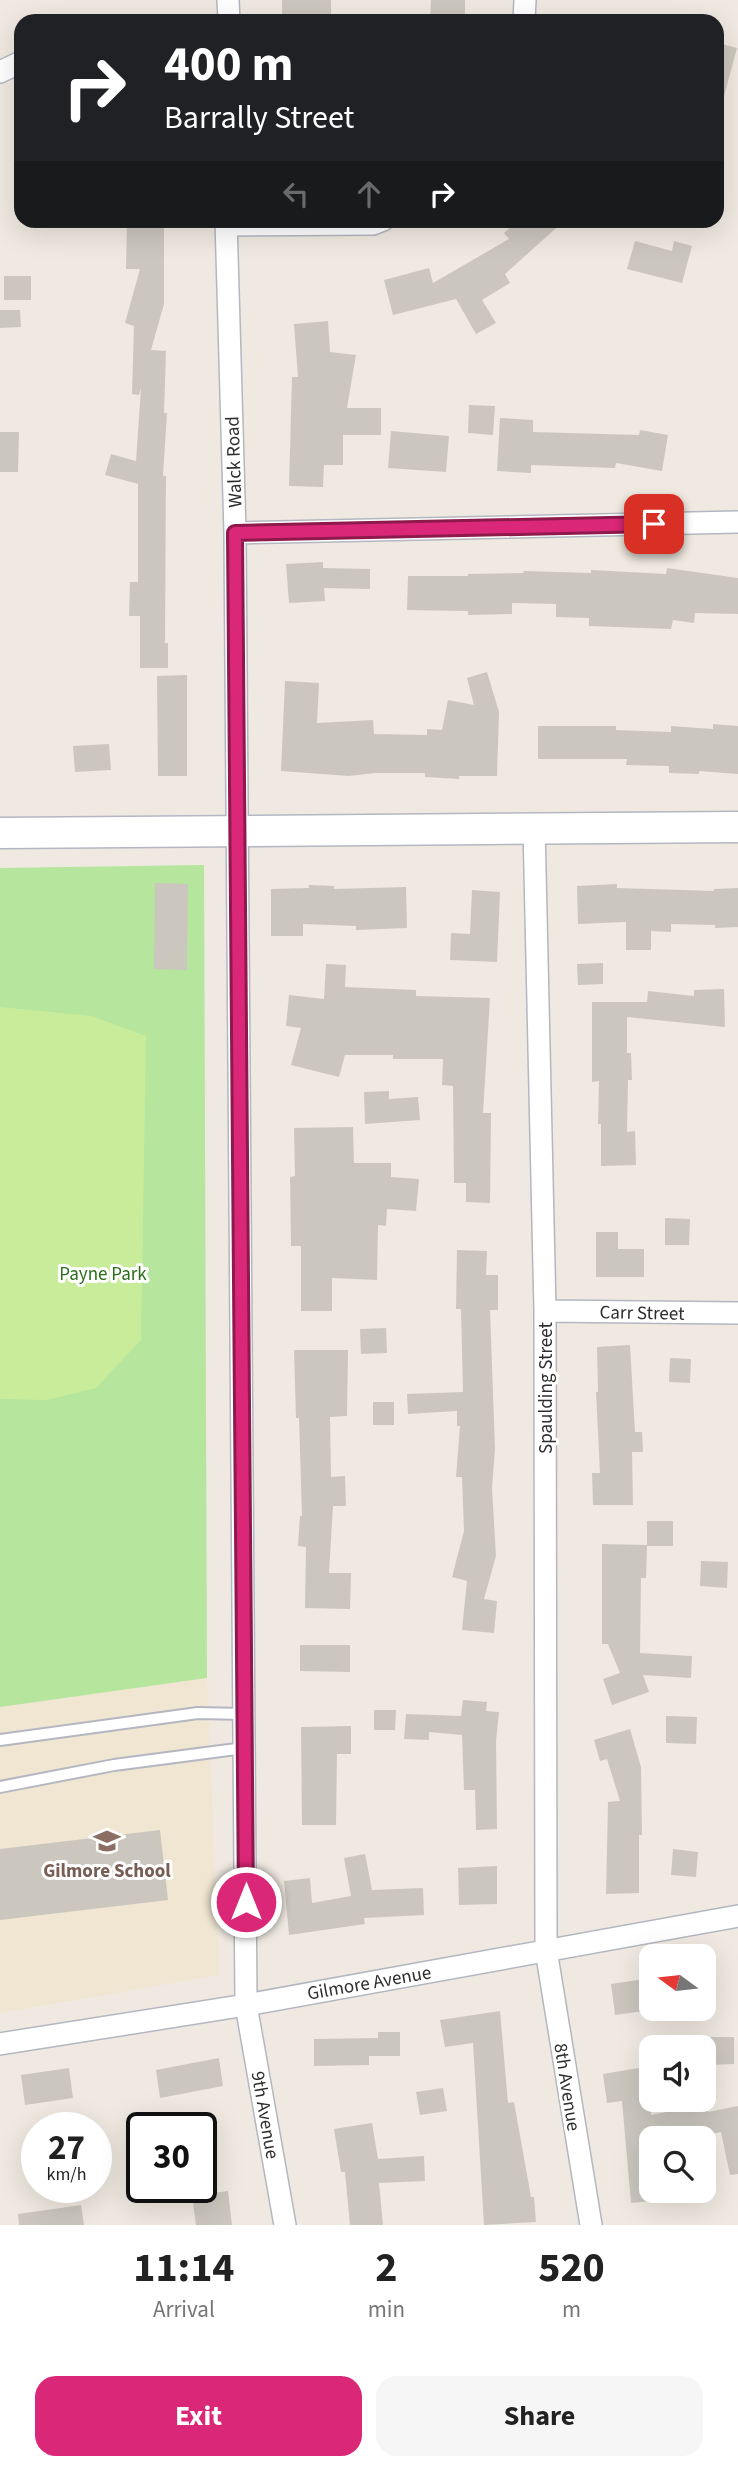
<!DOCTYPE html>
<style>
:root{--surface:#fff;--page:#f6f6f6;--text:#222;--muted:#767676;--accent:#db2777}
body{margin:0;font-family:"Source Sans 3",sans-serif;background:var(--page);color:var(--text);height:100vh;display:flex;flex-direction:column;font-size:26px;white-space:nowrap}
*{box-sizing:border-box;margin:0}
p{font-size:23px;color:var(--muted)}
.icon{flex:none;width:38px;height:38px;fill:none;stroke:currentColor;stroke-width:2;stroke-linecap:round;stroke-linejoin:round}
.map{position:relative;height:2225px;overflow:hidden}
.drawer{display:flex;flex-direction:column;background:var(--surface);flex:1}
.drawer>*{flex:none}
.hud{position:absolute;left:14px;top:14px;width:710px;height:214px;border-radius:21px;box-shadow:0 7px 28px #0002;background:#202124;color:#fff;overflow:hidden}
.needle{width:46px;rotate:285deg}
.tools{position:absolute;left:639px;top:1944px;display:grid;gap:14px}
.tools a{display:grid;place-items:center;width:77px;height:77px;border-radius:14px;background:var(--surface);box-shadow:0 7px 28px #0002;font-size:35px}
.speed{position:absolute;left:21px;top:2112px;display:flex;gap:14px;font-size:35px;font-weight:700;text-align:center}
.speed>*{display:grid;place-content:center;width:91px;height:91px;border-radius:50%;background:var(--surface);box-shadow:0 7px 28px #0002;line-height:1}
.speed small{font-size:18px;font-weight:400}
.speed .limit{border:4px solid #111;border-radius:10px;background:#fff;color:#111}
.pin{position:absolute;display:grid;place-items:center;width:60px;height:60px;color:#fff;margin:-30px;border-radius:14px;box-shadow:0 4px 10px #0006}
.me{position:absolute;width:77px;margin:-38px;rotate:0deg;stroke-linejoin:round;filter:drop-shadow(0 0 5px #0008)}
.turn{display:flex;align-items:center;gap:24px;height:147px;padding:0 35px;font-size:32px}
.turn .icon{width:91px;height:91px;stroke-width:2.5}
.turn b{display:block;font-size:49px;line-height:60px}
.lanes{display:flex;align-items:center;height:66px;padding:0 35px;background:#0003;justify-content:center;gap:35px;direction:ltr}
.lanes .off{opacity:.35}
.eta{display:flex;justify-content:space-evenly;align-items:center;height:119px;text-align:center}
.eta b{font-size:42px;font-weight:700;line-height:49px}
.button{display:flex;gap:14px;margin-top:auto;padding:14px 35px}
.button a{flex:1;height:80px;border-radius:21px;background:var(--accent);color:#fff;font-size:28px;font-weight:700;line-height:80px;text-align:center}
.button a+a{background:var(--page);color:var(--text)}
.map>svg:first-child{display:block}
.education{fill:#f0e6d1}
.green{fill:#b6e59e}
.pitch{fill:#c9ec9a}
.building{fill:#cbc7bf}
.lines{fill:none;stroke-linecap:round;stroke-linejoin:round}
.lane-casing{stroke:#b4b7c1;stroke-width:14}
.street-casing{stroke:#b4b7c1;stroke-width:24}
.secondary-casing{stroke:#b4b7c1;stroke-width:33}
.lane{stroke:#fff;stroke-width:10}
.street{stroke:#fff;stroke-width:21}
.secondary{stroke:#fff;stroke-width:30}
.route-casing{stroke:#8e194d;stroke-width:18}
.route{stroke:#db2777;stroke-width:12}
.labels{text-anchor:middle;stroke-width:6;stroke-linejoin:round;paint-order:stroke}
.street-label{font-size:19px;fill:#2e2e2e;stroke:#fff}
.park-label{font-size:19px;fill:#2c6e1b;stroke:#fff}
.education-label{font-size:19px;font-weight:bold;fill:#785e54;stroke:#fff}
</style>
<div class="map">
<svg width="738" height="2225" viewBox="0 0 738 2225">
<rect width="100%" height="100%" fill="#efe9e1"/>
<path class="education" d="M207,1678l12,297 -219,38v-306z"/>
<path class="green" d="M204,865l3,813 -207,29v-839z"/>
<path class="pitch" d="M0,1007l91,9 55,20 -5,304 -45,48 -49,12 -47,-1z"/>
<path class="building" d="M282,0h49v21h-49z
M431,0h34v21h-35z
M718,43l19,5 -14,52 -5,-1z
M127,220h37v84l-13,46 15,1 -2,62h3l-4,63h3l-1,167h3v25h-28v-52h-11l1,-34h8v-98l-33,-9 6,-21 25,7 5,-73 -2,7 -7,-1 2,-68 -9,-3 15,-54h-14z
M519,220h46l-60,54 5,9 -28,17 14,23 -20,11 -20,-35 -63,16 -9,-35 45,-12 4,15 76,-44 -5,-6z
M635,241l37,10 2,-10 18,5 -10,37 -55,-14z
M4,276h27v24h-27z
M0,310h20l1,17 -21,1z
M328,321l2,31 26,3 -9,53h34v27h-38v30h-19l-1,22 -34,-1 3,-109h6l-4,-53z
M469,405l26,1 -2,29 -25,-2z
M500,418l33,2v12l106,3 1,-5 28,5 -6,36 -46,-8 -1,5 -84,-3v8l-34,-2z
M391,431l58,5 -3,36 -58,-4z
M0,432h19l-1,40h-18z
M323,562v6l47,1v20l-46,-1 1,13 -36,2 -3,-39z
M667,568l71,10v36l-43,-1 -1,10 -21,-3 -2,9 -82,-3v-8l-33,-1v-13l-44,-1v11l-44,1v-4l-61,-1 1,-34h60v-2l55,-1 1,-2 67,2v-3l75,4z
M487,672l12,40 -2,64h-38v3l-34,-2v-4h-50l-26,3 -68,-5 4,-90 34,2 -2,40 56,-3 1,14 53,1v-6l15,1 6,-30 26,5 -7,-27z
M187,675v101h-29l-1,-100z
M713,724l25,2v48l-39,-3v3l-30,-1v-7l-43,-1 1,-6h-89v-33h78v4l55,2v-6l42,3z
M109,744l2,26 -36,2 -2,-26z
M155,883l33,1 -1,86 -33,-1z
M617,884v4l97,3v-2l24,-1v39l-23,1v-3l-44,-1v8l-20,-1v19h-25v-28l-48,2 -1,-38z
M309,885l25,1v3l72,-2 1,41 -51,2v-4l-53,-2v12h-32v-47l38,-1z
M472,890l28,2 -3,70 -47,-2 1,-27 19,1z
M603,963v21l-25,1 -1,-21z
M326,964l20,1 -1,22 71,3v6l74,2 -7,115h8l-1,90 -24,-1v-19h-12l-1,-97 -11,-1 1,-26h-50v-4h-48l-6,22 -48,-12 10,-37 -15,-2 3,-31 35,4z
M724,989l1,38 -98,-10v36h4l1,27h-4l-1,52 8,-1 1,34 -35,1v-42h-3l1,-43 -7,1v-80h55l1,-11 46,5v-6z
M389,1091v8l29,-2 2,23 -55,4 -1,-32z
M353,1127l1,36h37v14l28,2 -3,32 -29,-2 -1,17 -8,-1 -1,55 -45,-2v33h-31v-65h-10l-1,-69 5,-1 -1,-48z
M665,1218l25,1 -1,26h-24z
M596,1232h22v17h26v28h-48z
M457,1250l30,1 -1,24h12v35h-8l5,139 -3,39 4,68 -12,43 13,2 -3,32 -32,-3 5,-49 -15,-4 12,-46 -2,-54h-6l4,-51h-3v-15l-49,3 -1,-20 56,-2 -2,-83h-5z
M386,1328l1,25 -26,1 -1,-25z
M630,1345l5,87h7l1,20h-11l1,53h-40l-1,-32h8l-4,-81h2l-1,-45z
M294,1350h54l-1,66 -17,1 1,60 14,-1 1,30h-13l-4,67h22l-1,36 -45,-1 1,-61 -8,-1 2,-30h2l-3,-98h-3z
M670,1358l21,1 -1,24 -21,-1z
M373,1402h21v23h-21z
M647,1521h26v25h-26z
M602,1544l45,1 -1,33h-5l-1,75 52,3 -1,22 -48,-3 6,17 -37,13 -9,-26 17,-6 -12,-29h-6z
M701,1561l27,1 -1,26 -27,-2z
M300,1645h50v27l-50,-1z
M463,1700l24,2 -1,9 13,1 -3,29 1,88 -21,1 -1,-40h-11l-2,-55 -33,-3v8l-25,-1 2,-25 55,2z
M374,1710h22l-1,20h-21z
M666,1716l31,1 -1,27 -30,-1z
M351,1726v28h-14l-1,71h-34l-1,-98z
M630,1729l11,38 1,68h-3v58l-33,1 2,-92 12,-1 -13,-42 -7,2 -6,-21z
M160,1830l8,70 -168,20v-71z
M673,1849l25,3 -2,25 -25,-2z
M365,1854l7,36 51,-2 1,27 -60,3 1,6 -76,11 -5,-54 26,-3 2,25 39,-7 -7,-38z
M497,1866v38l-38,1 -1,-37z
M651,1978v32l-36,5 -4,-31z
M500,2011l8,92 6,-1 17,95h3l2,25 -52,3 -11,-182 -28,4 -5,-27z
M378,2032h22v24h-31v9l-55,1v-27l64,-1z
M710,2037h24v27l-24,1z
M219,2058l4,28 -63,12 -4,-28z
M651,2066v49l56,-11 1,8 30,-6v68l-8,1 -9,-43 -30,6h-40v63l-20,2 -9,-102 -15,2 -4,-29z
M69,2068l4,30 -48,7 -4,-30z
M443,2088l4,23 -27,4 -4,-23z
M372,2123l6,36 46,-3 1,25 -46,2 4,42h-33l-5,-53h-4l-7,-43z
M228,2191l4,34h-36l-4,-29z
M81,2205l3,20h-65l-1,-11z"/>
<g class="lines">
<defs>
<path id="lane" d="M0,1740l198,-27 46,1
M0,1787l114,-22 130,-17"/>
<path id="street" d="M228,0l1,21
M524,21l1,-21
M0,72l21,-10
M226,220l9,313 11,1472 39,220
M226,225l147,-1 10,-4
M235,533l503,-11
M534,827l11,484 1,639 45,275
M545,1311l193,2
M0,2044l246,-39 492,-89"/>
<path id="secondary" d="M0,833c246,0 492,-6 738,-6"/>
</defs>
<use href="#lane" class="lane-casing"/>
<use href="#street" class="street-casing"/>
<use href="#secondary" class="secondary-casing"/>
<use href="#lane" class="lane"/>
<use href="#street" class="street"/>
<use href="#secondary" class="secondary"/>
</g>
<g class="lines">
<defs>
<path id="route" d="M246,1902l-11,-1369 419,-9"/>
</defs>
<use href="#route" class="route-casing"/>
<use href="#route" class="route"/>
</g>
<defs>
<symbol id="school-bare" viewBox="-9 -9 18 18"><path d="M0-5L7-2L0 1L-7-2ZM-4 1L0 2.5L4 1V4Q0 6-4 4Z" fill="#8d6e63" stroke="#fff" stroke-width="2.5" paint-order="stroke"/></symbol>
</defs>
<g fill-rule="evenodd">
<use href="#school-bare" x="88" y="1822" width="38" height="38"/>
</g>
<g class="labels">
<g class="street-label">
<text transform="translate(233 462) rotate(-92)" y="7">Walck Road</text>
<text transform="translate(642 1312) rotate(1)" y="7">Carr Street</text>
<text transform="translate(545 1388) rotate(-90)" y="7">Spaulding Street</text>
<text transform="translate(369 1982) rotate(-10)" y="7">Gilmore Avenue</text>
<text transform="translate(568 2087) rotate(81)" y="7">8th Avenue</text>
<text transform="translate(266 2115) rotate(80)" y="7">9th Avenue</text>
</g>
<g class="park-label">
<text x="103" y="1280">Payne Park</text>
</g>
<g class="education-label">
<text x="107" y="1877">Gilmore School</text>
</g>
</g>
</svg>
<div class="tools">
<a><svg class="needle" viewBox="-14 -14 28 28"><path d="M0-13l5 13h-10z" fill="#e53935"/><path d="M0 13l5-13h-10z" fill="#767676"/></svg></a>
<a><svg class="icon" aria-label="sound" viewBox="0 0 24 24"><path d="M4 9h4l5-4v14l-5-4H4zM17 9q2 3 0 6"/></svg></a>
<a><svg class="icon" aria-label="search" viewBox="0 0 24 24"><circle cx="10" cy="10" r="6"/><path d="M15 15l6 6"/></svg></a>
</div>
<div class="speed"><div>27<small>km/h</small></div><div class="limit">30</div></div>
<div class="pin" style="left:654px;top:524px;background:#d93025"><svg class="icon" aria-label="arrive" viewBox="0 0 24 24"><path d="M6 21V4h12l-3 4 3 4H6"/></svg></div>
<svg class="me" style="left:246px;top:1902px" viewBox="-20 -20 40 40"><circle r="17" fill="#db2777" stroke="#fff" stroke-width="3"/><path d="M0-11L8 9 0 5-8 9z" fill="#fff"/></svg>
<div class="hud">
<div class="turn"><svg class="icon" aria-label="right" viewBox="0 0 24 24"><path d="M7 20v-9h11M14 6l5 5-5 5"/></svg><div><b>400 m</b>Barrally Street</div></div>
<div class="lanes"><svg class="icon off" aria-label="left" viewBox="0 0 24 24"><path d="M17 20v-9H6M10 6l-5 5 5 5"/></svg><svg class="icon off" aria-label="ahead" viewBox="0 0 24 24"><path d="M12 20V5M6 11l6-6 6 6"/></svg><svg class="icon" aria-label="right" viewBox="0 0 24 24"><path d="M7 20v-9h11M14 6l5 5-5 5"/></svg></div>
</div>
</div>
<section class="drawer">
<div class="eta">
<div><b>11:14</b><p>Arrival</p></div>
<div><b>2</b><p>min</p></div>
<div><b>520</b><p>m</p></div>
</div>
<div class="button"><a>Exit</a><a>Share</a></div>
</section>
